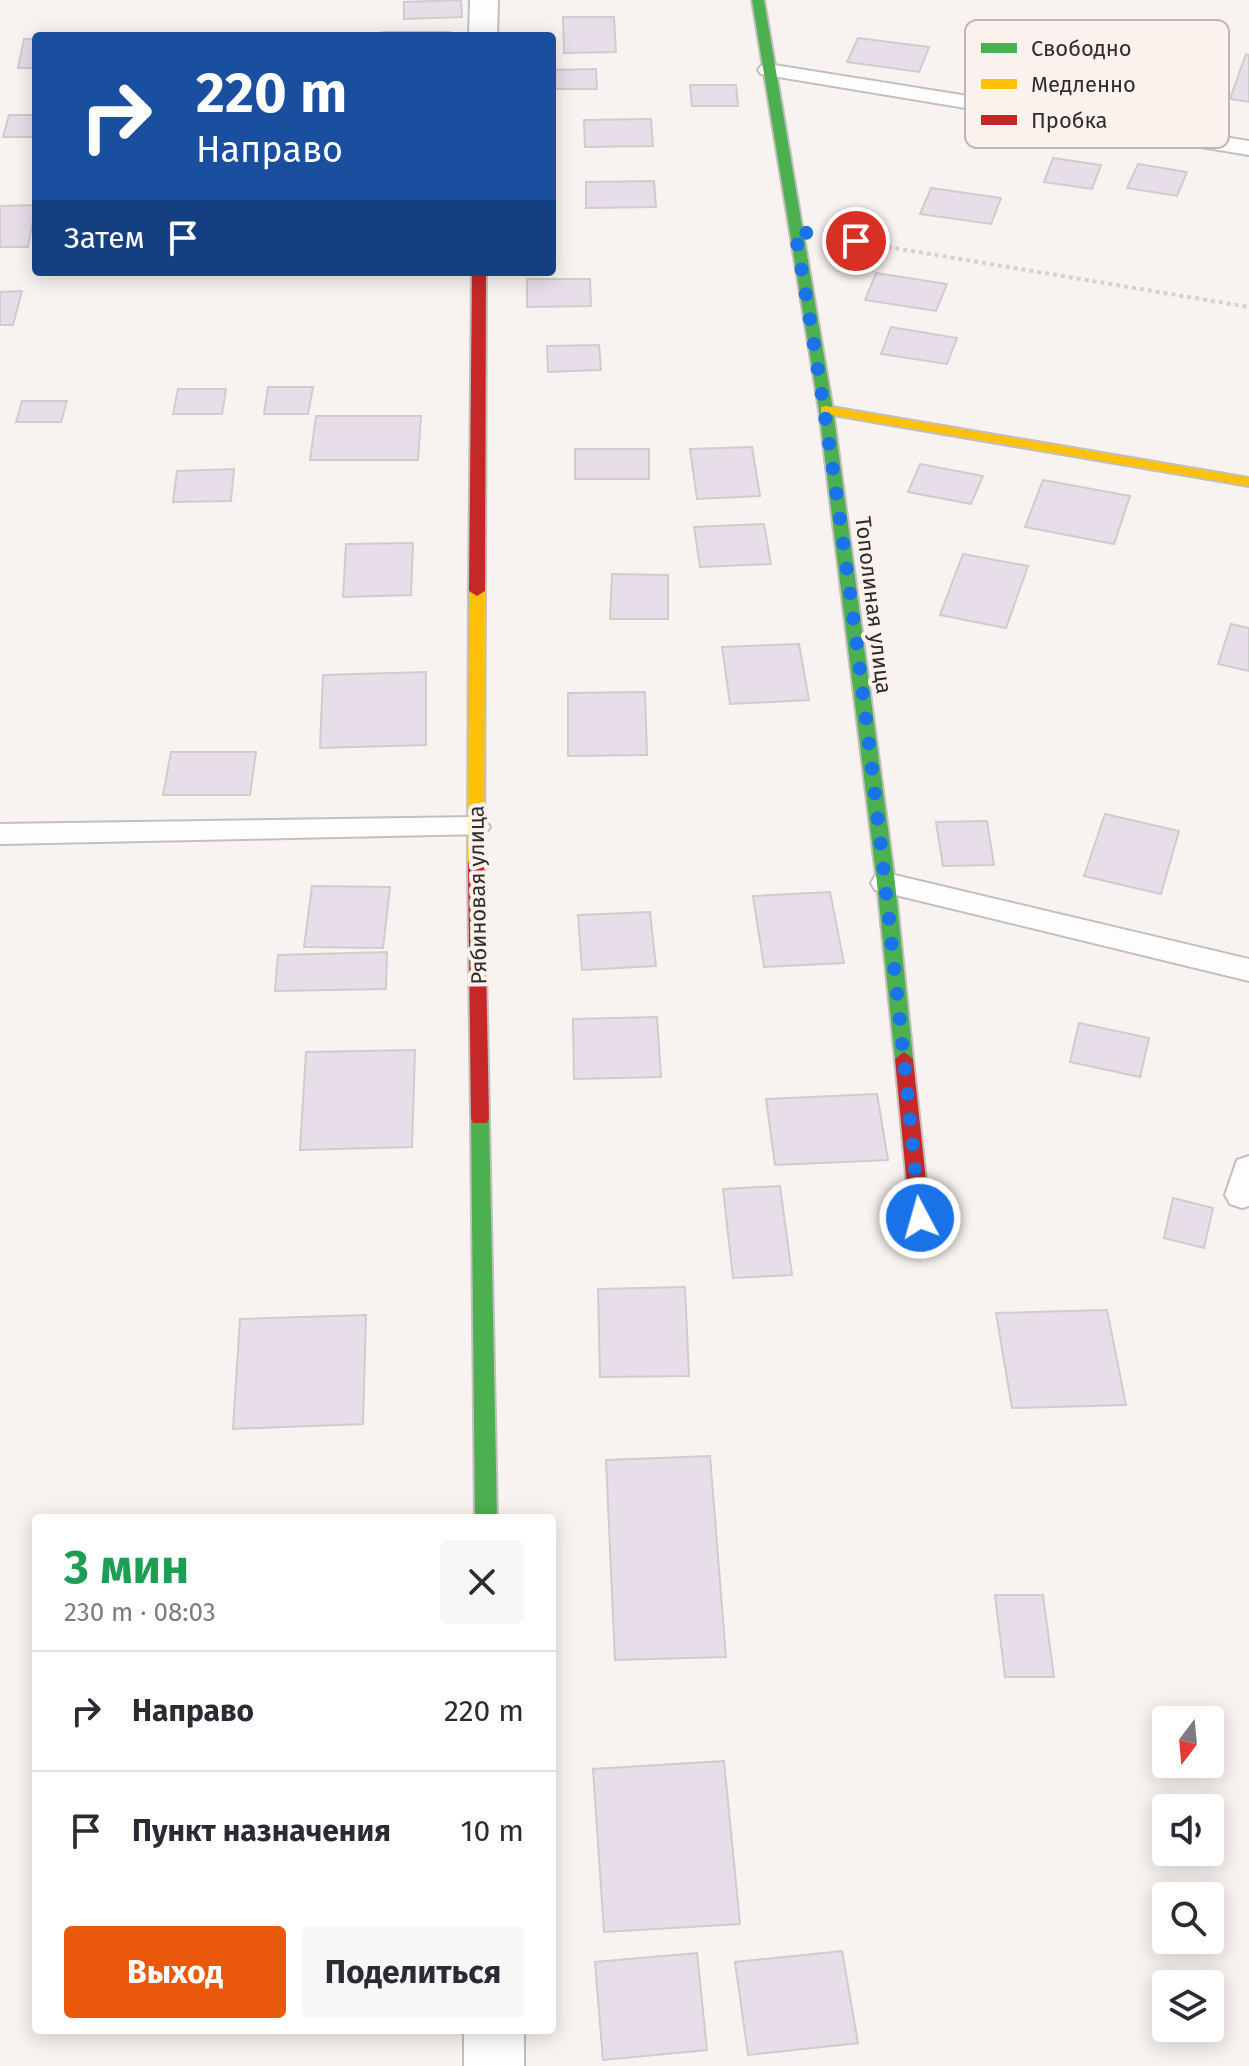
<!DOCTYPE html>
<html lang="ru">
<meta charset="utf-8">
<style>
:root{--surface:#fff;--page:#f7f7f7;--text:#2b2b33;--muted:#7c7c81;--line:#e1e1e2;--accent:#ea580c}
body{margin:0;font-family:"Fira Sans",sans-serif;background:var(--page);color:var(--text);height:100vh;display:flex;flex-direction:column;font-size:30px;white-space:nowrap}
*{box-sizing:border-box;margin:0}
p{font-size:26px;color:var(--muted)}
.icon{flex:none;width:44px;height:44px;fill:none;stroke:currentColor;stroke-width:2;stroke-linecap:round;stroke-linejoin:round}
.map{position:relative;flex:1;overflow:hidden}
.sheet{position:absolute;left:32px;top:1514px;width:524px;height:520px;display:flex;flex-direction:column;background:var(--surface);border-radius:8px;box-shadow:0 4px 20px #0003}
.sheet>*{flex:none}
.top-card{position:absolute;left:32px;top:32px;width:524px;height:244px;border-radius:8px;box-shadow:0 4px 20px #0003;background:#1a4fa0;color:#fff;overflow:hidden}
.needle{width:52px;rotate:196deg}
.controls{position:absolute;left:1152px;top:1706px;display:grid;gap:16px}
.controls a{display:grid;place-items:center;width:72px;height:72px;border-radius:8px;background:var(--surface);box-shadow:0 4px 20px #0003;font-size:40px}
.pin{position:absolute;display:grid;place-items:center;width:68px;height:68px;color:#fff;margin:-34px;border:4px solid #fff;border-radius:50%;box-shadow:0 2px 8px #0007}
.me{position:absolute;width:88px;margin:-44px;rotate:354deg;stroke-linejoin:round;filter:drop-shadow(0 0 6px #0008)}
.turn{display:flex;align-items:center;gap:28px;height:168px;padding:0 32px;font-size:36px}
.turn .icon{width:104px;height:104px;stroke-width:2.5}
.turn b{display:block;font-size:56px;line-height:68px}
.then{display:flex;align-items:center;height:76px;padding:0 32px;background:#0003;gap:16px;font-size:30px}
.round{display:grid;place-items:center;flex:none;width:84px;height:84px;border-radius:8px;background:var(--page)}
.headline{display:flex;align-items:center;justify-content:space-between;height:136px;padding:0 32px}
h1{font-size:48px;font-weight:700;line-height:60px;color:#1e9e55}
.primary-button{display:flex;gap:16px;margin-top:auto;padding:16px 32px}
.primary-button a{flex:1;height:92px;border-radius:8px;background:var(--accent);color:#fff;font-size:32px;font-weight:700;line-height:92px;text-align:center}
.primary-button a+a{background:var(--page);color:var(--text)}
ul{padding:0;list-style:none}
li{display:flex;align-items:center;gap:24px;height:120px;padding:0 32px;border-top:2px solid var(--line)}
li div{flex:1}
li b{display:block;font-size:30px}
li em{font-style:normal}
.map>svg:first-child{display:block}
.building{fill:#e7dee9;stroke:#cfcccc;stroke-width:2}
.lines{fill:none;stroke-linecap:round;stroke-linejoin:round}
.lane-casing{stroke:#c3bfbd;stroke-width:4}
.street-casing{stroke:#c3bfbd;stroke-width:4}
.fast-casing{stroke:#c3bfbd;stroke-width:4}
.slow-casing{stroke:#c3bfbd;stroke-width:4}
.jam-casing{stroke:#c3bfbd;stroke-width:4}
.path{stroke:#d4d1d0;stroke-width:4;stroke-dasharray:4 4;stroke-linecap:butt}
.lane{fill:#fefdfd;fill-rule:evenodd}
.street{fill:#fefdfd;fill-rule:evenodd}
.fast{fill:#4caf50;fill-rule:evenodd}
.slow{fill:#ffc107;fill-rule:evenodd}
.jam{fill:#c62828;fill-rule:evenodd}
.route{stroke:#1a73e8;stroke-width:14;stroke-dasharray:0 25.2}
.labels{text-anchor:middle;stroke-width:8;stroke-linejoin:round;paint-order:stroke}
.street-label{font-size:22px;fill:#2f2c2a;stroke:#fbf2ee}
.key{fill:#fbf2ee;stroke:#beb7b3;stroke-width:2}
.key-label{font-size:22px;fill:#2f2c2a}
</style>
<div class="map">
<svg width="1249" height="2066" viewBox="0 0 1249 2066">
<rect width="100%" height="100%" fill="#f8f3f1"/>
<path class="building" d="M461,0l1,17 -58,2v-17z
M563,17h51l2,35 -52,1z
M382,32h68l-1,4h-68z
M858,38l71,9 -10,25 -72,-10z
M24,39h12v29h-18z
M1246,54l3,1v47l-19,-3z
M596,69l1,20h-45v-19z
M690,85h46l2,21h-46z
M9,115h27v22h-33z
M651,119l2,27 -68,1 -1,-27z
M1053,158l48,7 -9,24 -48,-7z
M1138,164l49,8 -10,24 -50,-8z
M654,181l2,26 -70,1v-26z
M931,188l70,10 -10,26 -71,-10z
M36,205l-8,42h-28v-41z
M876,273l71,11 -11,27 -71,-11z
M527,279h63l1,27 -64,1z
M22,291l-9,34h-13v-33z
M891,327l66,11 -10,26 -66,-10z
M599,345l2,25 -53,2 -1,-26z
M268,387h45l-5,27h-44z
M178,389h48l-4,25h-49z
M22,401h45l-6,21h-45z
M316,416h105l-3,44h-108z
M752,447l8,49 -63,3 -7,-50z
M575,449h74v30h-74z
M920,464l63,12 -12,28 -63,-12z
M234,469l-3,32 -58,1 4,-31z
M1043,480l87,16 -16,48 -89,-17z
M764,524l7,40 -71,3 -6,-40z
M413,543l-2,52 -68,2 3,-53z
M963,554l65,12 -22,62 -66,-13z
M612,574l56,1v44h-58z
M1231,624l18,4v43l-31,-7z
M799,644l10,56 -79,4 -8,-57z
M426,672v73l-106,3 3,-73z
M645,692l2,63 -79,1v-63z
M171,752h85l-6,43h-87z
M1105,814l74,17 -18,63 -77,-18z
M987,821l7,44 -51,1 -7,-44z
M312,886l78,1 -7,61 -79,-1z
M830,892l14,71 -80,4 -11,-71z
M650,912l6,54 -74,4 -4,-55z
M387,952l-1,37 -111,2 3,-36z
M657,1017l4,60 -87,2 -1,-60z
M1079,1023l70,15 -9,39 -70,-15z
M415,1050l-3,97 -112,3 6,-98z
M877,1094l11,66 -113,5 -9,-66z
M780,1186l12,89 -59,3 -10,-89z
M1173,1198l40,10 -9,40 -40,-10z
M685,1287l4,89 -89,1 -2,-88z
M1107,1310l19,95 -114,3 -16,-95z
M366,1315l-3,109 -130,5 7,-110z
M710,1456l16,201 -111,3 -9,-200z
M995,1595h48l11,82h-49z
M724,1761l16,163 -136,8 -11,-163z
M842,1951l16,92 -110,12 -13,-93z
M697,1953l10,97 -104,10 -8,-98z"/>
<g class="lines">
<defs>
<path id="lane" d="M768,64l481,77v14l-488,-81 -3,-4 3,-4z
M475,817l10,3 5,7 -5,7 -485,10v-20z
M886,873l363,86v22l-374,-91 -4,-7 4,-7z
M1249,1156v50l-7,2 -12,-4 -5,-9 12,-35z"/>
<path id="street" d="M470,0h28l-1,36h-28z
M464,2030h60v36h-60z"/>
<path id="fast" d="M752,0h12l69,410 62,473 18,176 -9,7 -9,-7 -18,-176 -58,-473z
M480,1111l7,2 2,5 8,400h-22l-4,-400 2,-5z"/>
<path id="slow" d="M826,406l423,72v8l-428,-73v-6z
M477,586l8,5 -1,272 -8,6 -8,-6 1,-272z"/>
<path id="jam" d="M472,272h14l-1,319 -8,5 -8,-5z
M476,857l8,6 5,255 -2,5h-14l-2,-5 -3,-255z
M904,1052l9,7 17,159 -3,5h-14l-3,-5 -15,-159z"/>
</defs>
<use href="#lane" class="lane-casing"/>
<use href="#street" class="street-casing"/>
<use href="#fast" class="fast-casing"/>
<use href="#slow" class="slow-casing"/>
<use href="#jam" class="jam-casing"/>
<path class="path" d="M840,239l409,68"/>
<use href="#lane" class="lane"/>
<use href="#street" class="street"/>
<use href="#fast" class="fast"/>
<use href="#slow" class="slow"/>
<use href="#jam" class="jam"/>
</g>
<g class="lines">
<path class="route" d="M856,241l-61,-10c57,327 92,657 125,987"/>
</g>
<g class="labels">
<g class="street-label">
<text transform="translate(874 605) rotate(83)" y="8">Тополиная улица</text>
<text transform="translate(477 895) rotate(-91)" y="8">Рябиновая улица</text>
</g>
</g>
<rect x="965" y="20" width="264" height="128" rx="12" class="key"/>
<rect x="981" y="43" width="36" height="10" fill="#4caf50"/>
<rect x="981" y="79" width="36" height="10" fill="#ffc107"/>
<rect x="981" y="115" width="36" height="10" fill="#c62828"/>
<g class="key-label">
<text x="1031" y="56">Свободно</text>
<text x="1031" y="92">Медленно</text>
<text x="1031" y="128">Пробка</text>
</g>
</svg>
<div class="controls">
<a><svg class="needle" viewBox="-14 -14 28 28"><path d="M0-13l5 13h-10z" fill="#e53935"/><path d="M0 13l5-13h-10z" fill="#7c7c81"/></svg></a>
<a><svg class="icon" aria-label="sound" viewBox="0 0 24 24"><path d="M4 9h4l5-4v14l-5-4H4zM17 9q2 3 0 6"/></svg></a>
<a><svg class="icon" aria-label="search" viewBox="0 0 24 24"><circle cx="10" cy="10" r="6"/><path d="M15 15l6 6"/></svg></a>
<a><svg class="icon" aria-label="layers" viewBox="0 0 24 24"><path d="M12 4l9 5-9 5-9-5zM3 14l9 5 9-5"/></svg></a>
</div>
<div class="pin" style="left:856px;top:241px;background:#d93025"><svg class="icon" aria-label="arrive" viewBox="0 0 24 24"><path d="M6 21V4h12l-3 4 3 4H6"/></svg></div>
<svg class="me" style="left:920px;top:1218px" viewBox="-20 -20 40 40"><circle r="17" fill="#1a73e8" stroke="#fff" stroke-width="3"/><path d="M0-11L8 9 0 5-8 9z" fill="#fff"/></svg>
<div class="top-card">
<div class="turn"><svg class="icon" aria-label="right" viewBox="0 0 24 24"><path d="M7 20v-9h11M14 6l5 5-5 5"/></svg><div><b>220 m</b>Направо</div></div>
<div class="then">Затем<svg class="icon" aria-label="arrive" viewBox="0 0 24 24"><path d="M6 21V4h12l-3 4 3 4H6"/></svg></div>
</div>
<section class="sheet">
<div class="headline"><div><h1>3 мин</h1><p>230 m · 08:03</p></div><a class="round"><svg class="icon" aria-label="close" viewBox="0 0 24 24"><path d="M6 6l12 12M18 6L6 18"/></svg></a></div>
<ul>
<li><svg class="icon" aria-label="right" viewBox="0 0 24 24"><path d="M7 20v-9h11M14 6l5 5-5 5"/></svg><div><b>Направо</b></div><em>220 m</em></li>
<li><svg class="icon" aria-label="arrive" viewBox="0 0 24 24"><path d="M6 21V4h12l-3 4 3 4H6"/></svg><div><b>Пункт назначения</b></div><em>10 m</em></li>
</ul>
<div class="primary-button"><a>Выход</a><a>Поделиться</a></div>
</section>
</div>
